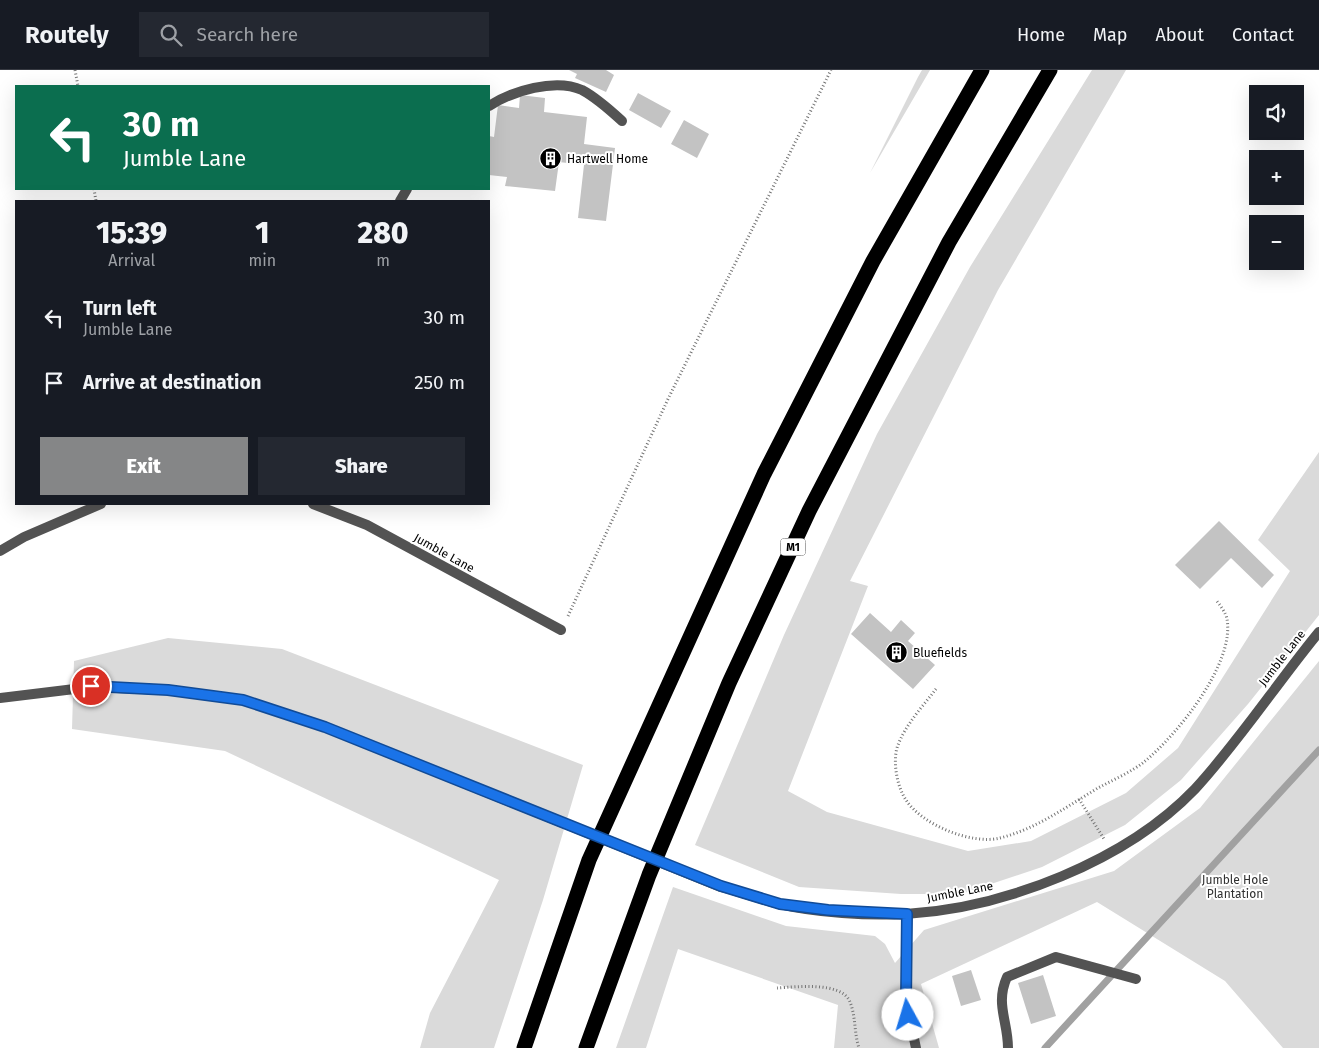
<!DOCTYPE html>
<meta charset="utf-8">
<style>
:root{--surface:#171b24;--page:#242831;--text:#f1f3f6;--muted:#9ea1a6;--line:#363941;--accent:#858687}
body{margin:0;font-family:"Fira Sans",sans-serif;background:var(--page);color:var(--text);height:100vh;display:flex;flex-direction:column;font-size:19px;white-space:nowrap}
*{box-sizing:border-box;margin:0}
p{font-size:16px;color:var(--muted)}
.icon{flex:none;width:28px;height:28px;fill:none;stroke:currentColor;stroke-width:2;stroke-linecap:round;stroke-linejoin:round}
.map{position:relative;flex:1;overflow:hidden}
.side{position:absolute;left:15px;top:130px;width:475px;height:305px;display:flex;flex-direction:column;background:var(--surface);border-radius:0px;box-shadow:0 5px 20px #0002}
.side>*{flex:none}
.banner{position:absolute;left:15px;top:15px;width:475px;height:105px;border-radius:0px;box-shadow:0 5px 20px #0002;background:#0b6e4f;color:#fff;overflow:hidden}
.controls{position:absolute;left:1249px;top:15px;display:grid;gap:10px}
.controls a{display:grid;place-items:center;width:55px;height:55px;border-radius:0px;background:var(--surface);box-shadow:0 5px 20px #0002;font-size:25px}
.pin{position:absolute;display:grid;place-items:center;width:42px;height:42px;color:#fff;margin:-21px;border:2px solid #fff;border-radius:50%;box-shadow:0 1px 5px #0007}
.me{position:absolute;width:55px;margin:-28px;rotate:354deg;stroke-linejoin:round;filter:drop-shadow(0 0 4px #0008)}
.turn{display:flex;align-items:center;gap:18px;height:105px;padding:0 25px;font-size:22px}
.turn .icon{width:65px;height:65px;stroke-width:2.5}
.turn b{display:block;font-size:35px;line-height:42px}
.eta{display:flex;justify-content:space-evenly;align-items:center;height:85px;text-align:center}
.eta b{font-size:30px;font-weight:800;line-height:35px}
.cta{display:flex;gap:10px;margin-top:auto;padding:10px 25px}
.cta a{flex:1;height:58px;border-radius:0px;background:var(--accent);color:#fff;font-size:20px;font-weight:800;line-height:58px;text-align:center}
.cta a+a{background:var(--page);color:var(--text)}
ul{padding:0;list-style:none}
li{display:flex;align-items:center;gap:15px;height:65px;padding:0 25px}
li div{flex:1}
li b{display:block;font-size:19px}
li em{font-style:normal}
header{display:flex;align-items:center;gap:30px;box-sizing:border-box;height:70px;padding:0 25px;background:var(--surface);border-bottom:1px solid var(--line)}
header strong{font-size:24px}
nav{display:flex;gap:28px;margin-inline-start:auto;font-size:18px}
.search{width:350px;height:45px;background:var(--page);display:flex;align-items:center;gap:12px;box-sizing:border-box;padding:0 18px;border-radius:0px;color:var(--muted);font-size:19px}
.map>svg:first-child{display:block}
.green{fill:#dadada}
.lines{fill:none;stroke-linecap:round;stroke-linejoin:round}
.stream{stroke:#a1a1a1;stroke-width:7}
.building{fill:#c3c3c3}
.path{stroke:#757575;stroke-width:3;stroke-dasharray:1 2.5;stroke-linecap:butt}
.lane{stroke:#535353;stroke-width:10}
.street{stroke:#535353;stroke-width:10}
.highway{stroke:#000;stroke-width:15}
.route-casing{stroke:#114b97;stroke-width:12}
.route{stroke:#1a73e8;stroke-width:9}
.labels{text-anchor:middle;stroke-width:4;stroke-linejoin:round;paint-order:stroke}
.shield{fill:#fff;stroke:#4c4c4c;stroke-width:1}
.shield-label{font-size:11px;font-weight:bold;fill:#000}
.poi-label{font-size:12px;fill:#000;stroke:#fff;text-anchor:start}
.street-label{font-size:12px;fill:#000;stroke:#fff}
.park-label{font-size:12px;fill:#313131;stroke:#fff}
</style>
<header>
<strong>Routely</strong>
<div class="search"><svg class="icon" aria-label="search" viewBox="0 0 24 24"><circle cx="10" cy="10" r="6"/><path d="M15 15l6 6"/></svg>Search here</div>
<nav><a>Home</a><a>Map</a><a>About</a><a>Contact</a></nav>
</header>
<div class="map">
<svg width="1319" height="978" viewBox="0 0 1319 978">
<rect width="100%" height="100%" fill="#fff"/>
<path class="green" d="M922,0h8l-60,103 48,-96z
M1092,0h34l-128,220 -148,291 18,5 -80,205 39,21 141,39 63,-10 95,-48 52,-45 112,-177 -32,-31 61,-88v163l-71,89 -67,76 -56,45 -83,42 -81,27h-60l-102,-7 -104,-42 89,-210 93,-201 93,-167z
M168,568l114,11 301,116 -40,135 -49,148h-74l10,-35 69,-133 -274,-129 -153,-22 2,-68z
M1319,591v387h-36l-58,-67 -128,-79 -176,82 18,64h-105l4,-43 -160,-56 -32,99h-30l57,-161 113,39 89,10 10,8 10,19 29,-33 190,-59 86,-63z"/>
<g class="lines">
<path class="stream" d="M1045,978l274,-298"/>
</g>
<path class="building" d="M569,0h37l8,5 -8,17 -31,-14 2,-4z
M638,23l33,18 -10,17 -32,-18z
M520,25l25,3 -1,14 43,5 -3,27 31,4 -9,73 -28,-3 6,-53 -25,-3 -4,29 -50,-5 2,-9 -18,-2v-39l5,1 4,-32 21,3z
M684,50l25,14 -12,24 -26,-14z
M1219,451l55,54 -12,13 -31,-30 -31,31 -25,-24z
M870,543l21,19 10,-12 14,13 -7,8 27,24 -22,24 -62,-55z
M971,900l10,30 -20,6 -9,-30z
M1043,905l13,41 -25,8 -13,-41z"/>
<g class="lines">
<path class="path" d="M75,0l3,16
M94,119l2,12
M568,546l100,-217 163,-329
M936,619c-13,17 -30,35 -38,56 -6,15 -1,42 8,55 16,25 66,45 94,38 36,-9 66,-31 98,-50 15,-8 33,-16 46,-26 33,-27 91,-98 83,-143 -1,-6 -7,-14 -11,-19
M1079,729l25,40
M777,918c18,-1 65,-7 73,14 6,15 4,31 9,46"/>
<path class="lane" d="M489,36c23,-15 66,-28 93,-16 15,8 28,20 40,31
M400,131l7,-12
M1008,978c0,-27 -13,-44 -1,-71l49,-20 80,22"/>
<path class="street" d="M313,434l54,21 194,105
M0,481l24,-14 77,-33
M0,628l91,-11 77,3 75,10 82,27 396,160c19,5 38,12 58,17 37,9 89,12 127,10 99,-6 220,-53 289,-125 45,-49 82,-106 124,-157
M907,844l-1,87 10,47"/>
<path class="highway" d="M524,978l65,-188 175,-386 109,-213 109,-191
M586,978l63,-173 80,-192 80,-172 140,-269 101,-172"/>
</g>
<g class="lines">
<defs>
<path id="route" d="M91,616l77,4 75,10 82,27 396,159 59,18 48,6 79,4 -1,87 2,14"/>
</defs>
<use href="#route" class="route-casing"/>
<use href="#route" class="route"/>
</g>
<defs>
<symbol id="building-disc" viewBox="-11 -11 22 22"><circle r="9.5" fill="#000" stroke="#fff"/><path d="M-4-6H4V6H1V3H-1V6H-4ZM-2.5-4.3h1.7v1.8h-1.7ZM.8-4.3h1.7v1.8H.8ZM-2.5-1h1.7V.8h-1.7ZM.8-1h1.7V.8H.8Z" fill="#fff"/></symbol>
</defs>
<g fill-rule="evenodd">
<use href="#building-disc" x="538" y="76" width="25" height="25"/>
<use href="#building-disc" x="884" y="570" width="25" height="25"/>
</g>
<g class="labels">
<rect class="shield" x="780.5" y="468.5" width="25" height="17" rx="4"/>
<g class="shield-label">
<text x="793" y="481">M1</text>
</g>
<g class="poi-label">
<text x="567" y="93">Hartwell Home</text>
<text x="913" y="587">Bluefields</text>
</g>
<g class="street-label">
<text transform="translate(444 483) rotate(29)" y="4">Jumble Lane</text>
<text transform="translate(1282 588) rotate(-52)" y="4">Jumble Lane</text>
<text transform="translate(960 822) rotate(-11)" y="4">Jumble Lane</text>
</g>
<g class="park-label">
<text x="1235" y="814">Jumble Hole<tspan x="1235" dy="14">Plantation</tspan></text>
</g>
</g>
</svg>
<div class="controls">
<a><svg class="icon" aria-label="sound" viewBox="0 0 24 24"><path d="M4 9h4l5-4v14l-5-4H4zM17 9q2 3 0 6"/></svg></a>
<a>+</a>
<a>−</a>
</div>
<div class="pin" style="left:91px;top:616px;background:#d93025"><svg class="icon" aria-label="arrive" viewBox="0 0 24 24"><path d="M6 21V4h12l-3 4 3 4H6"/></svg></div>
<svg class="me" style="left:908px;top:945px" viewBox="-20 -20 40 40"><circle r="19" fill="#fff"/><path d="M0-13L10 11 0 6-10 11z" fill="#1a73e8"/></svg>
<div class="banner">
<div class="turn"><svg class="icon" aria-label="left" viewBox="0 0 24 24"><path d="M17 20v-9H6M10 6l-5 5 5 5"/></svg><div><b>30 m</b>Jumble Lane</div></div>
</div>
<section class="side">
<div class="eta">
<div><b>15:39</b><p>Arrival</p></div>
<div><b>1</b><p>min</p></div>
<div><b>280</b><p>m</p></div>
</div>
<ul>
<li><svg class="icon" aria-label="left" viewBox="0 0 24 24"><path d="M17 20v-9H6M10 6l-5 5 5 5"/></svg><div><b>Turn left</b><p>Jumble Lane</p></div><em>30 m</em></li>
<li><svg class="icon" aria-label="arrive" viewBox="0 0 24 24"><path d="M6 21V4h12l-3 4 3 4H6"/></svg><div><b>Arrive at destination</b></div><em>250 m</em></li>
</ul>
<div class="cta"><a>Exit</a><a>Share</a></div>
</section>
</div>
